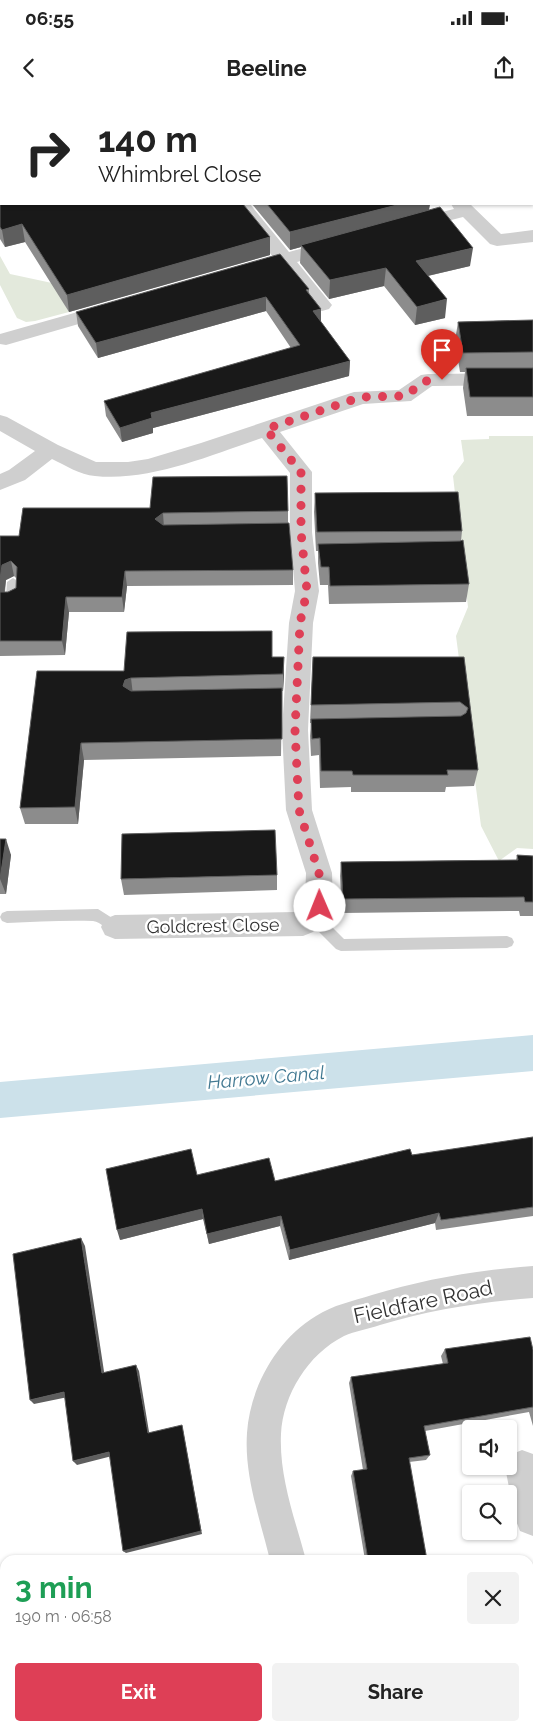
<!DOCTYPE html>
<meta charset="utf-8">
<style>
:root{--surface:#fff;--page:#f2f2f2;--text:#222;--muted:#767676;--accent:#de3f56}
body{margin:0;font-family:Raleway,sans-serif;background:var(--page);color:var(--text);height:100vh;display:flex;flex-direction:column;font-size:19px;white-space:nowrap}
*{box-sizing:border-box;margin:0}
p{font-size:16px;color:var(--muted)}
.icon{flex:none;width:28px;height:28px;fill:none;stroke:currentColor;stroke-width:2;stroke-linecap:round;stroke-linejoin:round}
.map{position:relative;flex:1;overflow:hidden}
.drawer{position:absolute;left:0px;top:1455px;width:534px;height:176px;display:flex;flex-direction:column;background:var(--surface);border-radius:15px 15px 0 0;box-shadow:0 1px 4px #0004}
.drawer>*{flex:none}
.banner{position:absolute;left:0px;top:0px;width:534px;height:105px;box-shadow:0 1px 4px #0004;background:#fff;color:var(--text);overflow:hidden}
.fabs{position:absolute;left:462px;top:1320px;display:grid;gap:10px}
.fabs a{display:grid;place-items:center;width:55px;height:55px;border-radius:5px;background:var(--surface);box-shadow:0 1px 4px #0004;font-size:25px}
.pin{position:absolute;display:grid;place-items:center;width:42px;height:42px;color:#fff;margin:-51px -21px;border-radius:50% 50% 50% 0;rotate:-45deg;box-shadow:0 0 5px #0007}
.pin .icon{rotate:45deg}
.me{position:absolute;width:55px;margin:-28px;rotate:359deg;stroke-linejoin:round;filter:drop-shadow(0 0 4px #0008)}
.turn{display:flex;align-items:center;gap:18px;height:105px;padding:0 15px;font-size:22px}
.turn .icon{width:65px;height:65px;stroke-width:2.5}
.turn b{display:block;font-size:35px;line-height:42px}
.round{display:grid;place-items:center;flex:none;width:52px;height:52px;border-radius:5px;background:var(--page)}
.summary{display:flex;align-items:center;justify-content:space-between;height:85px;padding:0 15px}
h1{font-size:30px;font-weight:700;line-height:38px;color:#1e9e55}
.button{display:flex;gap:10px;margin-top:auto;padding:10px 15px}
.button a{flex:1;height:58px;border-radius:5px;background:var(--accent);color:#fff;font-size:20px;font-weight:700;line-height:58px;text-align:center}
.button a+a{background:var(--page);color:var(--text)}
.status{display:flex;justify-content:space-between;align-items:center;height:35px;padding:0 25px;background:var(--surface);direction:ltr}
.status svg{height:14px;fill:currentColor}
header{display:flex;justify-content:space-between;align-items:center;height:65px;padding:0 15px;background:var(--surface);font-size:22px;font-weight:700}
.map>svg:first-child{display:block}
.green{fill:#e3e9dc}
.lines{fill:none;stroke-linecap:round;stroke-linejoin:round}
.canal{fill:#cce1ea;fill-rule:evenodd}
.lane{fill:#cfcfcf;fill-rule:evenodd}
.street{fill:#cfcfcf;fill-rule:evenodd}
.secondary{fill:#bcbcbc;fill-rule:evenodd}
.primary{fill:#aaa;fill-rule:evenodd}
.wall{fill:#8c8c8c;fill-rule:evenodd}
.shaded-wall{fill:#5e5e5e}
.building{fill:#191919;stroke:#5e5e5e}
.route{stroke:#de3f56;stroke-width:9;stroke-dasharray:0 16.2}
.labels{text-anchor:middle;stroke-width:5;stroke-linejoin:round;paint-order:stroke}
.street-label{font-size:18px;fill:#323232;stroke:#fff}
.water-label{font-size:19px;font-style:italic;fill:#427992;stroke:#fff}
.near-street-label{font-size:21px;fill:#323232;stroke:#fff}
</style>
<div class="status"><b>06:55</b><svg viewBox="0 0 49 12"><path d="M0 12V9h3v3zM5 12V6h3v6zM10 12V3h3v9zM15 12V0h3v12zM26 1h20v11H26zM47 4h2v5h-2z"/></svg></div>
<header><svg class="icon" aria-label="back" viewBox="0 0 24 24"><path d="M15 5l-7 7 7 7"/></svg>Beeline<svg class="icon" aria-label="share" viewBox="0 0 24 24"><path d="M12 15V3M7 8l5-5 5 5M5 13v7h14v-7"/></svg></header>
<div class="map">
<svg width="533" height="1631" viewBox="0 0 533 1631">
<rect width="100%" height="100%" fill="#fff"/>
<path class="green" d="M0,156l10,18 42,9 17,29 -34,9 -9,1 -9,-4 -17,-33z
M489,336h44v413l-16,-1 -18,13 -18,-35 -25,-190 12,-29 -15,-131 11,-15 -3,-21 28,-1z"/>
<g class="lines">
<path class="canal" d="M533,935v36l-533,47v-36z"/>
<path class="lane" d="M13,478l6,4 -1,19 -6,4h-12v-8h6l1,-15z
M98,809l22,14 2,4 -2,4c-12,4 -17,-9 -27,-10 -29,-1 -58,1 -86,2l-5,-2 -2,-4 2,-4 5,-2z
M311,809l5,2 28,28 163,-3 5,2 2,4 -2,4 -5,2 -166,3 -5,-2 -30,-30 -2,-4 2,-4z"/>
<path class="street" d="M232,104h18l39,48 47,-13 7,2 2,4 -2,4 -46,13 35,43 -3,4 -7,2 -7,-2 -34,-43 -31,9 -7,-2 -2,-4 2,-4 30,-8z
M451,104h19l31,30 32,-4v12l-36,4 -7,-2 -27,-27 -51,13 -6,-1 -3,-4 3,-4 48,-12z
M113,202l7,2 3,4 -3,4 -107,31 -7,2 -6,-1v-10z
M533,273v12l-101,1 -21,15 -48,3 -83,28 32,40v60l7,59 -6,32 -5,107 4,80 20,63 1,32 -4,8 -16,19 -10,4 -188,3 -10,-4 -4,-8 4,-8 10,-4 181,-3 9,-11 1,-28 -20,-63 -4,-80 7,-107 6,-32 -5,-59v-59l-28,-35c-51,17 -113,44 -167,38 -15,-1 -30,-11 -43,-17l-27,21 -25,10v-16l9,-4 26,-19 -35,-20v-16l7,2 51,28 38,17h32l20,-3 53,-16 153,-51 45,-2 22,-15 7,-1z
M533,1166v32c-52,4 -103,12 -153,27 -12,4 -25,6 -36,11 -36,18 -61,59 -63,98 -2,43 14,85 25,126h-36c-10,-41 -26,-84 -23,-127 3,-45 29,-93 69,-117 17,-11 37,-15 56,-21 53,-16 106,-25 161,-29z
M522,1350l11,4v82l-13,-5 -5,-13 -10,-51 4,-1 1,-11z
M306,1626h38l1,5h-38z"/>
<path class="secondary" d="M0,1498l5,2v54l-5,-2z
M5,1618v8h35l1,5h-38l-1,-5z"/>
<path class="primary" d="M0,28h1v10h-1z"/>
</g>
<path class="wall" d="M0,45h1v59l269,33v18l-201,57 -44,-70 -20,5 -5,-8z
M252,104h178l-1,6 41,56 -42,10 17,42 -30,7 -31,-39 -55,13 -29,-36 1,-16 -11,3z
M309,189v4l12,16v13l29,39 -1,15 -196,52v5l-31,9 -16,-26 -2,-15 187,-53 -25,-37 -168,47 -20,-32 -2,-14z
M533,220v96h-66l-4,-28 2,-16h-5l-5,-31 3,-19z
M315,393l147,38 -1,10 8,43 -3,18 -137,2 -1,-19h-8l-2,-22v-12h-2l-2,-39z
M23,408l265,3v12l5,47v15l-166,1 -3,26h-55l-4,43 -65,1v-120h19zM14,476l2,2v10l-8,4h-3l1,-12z
M272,557l12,17 -1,17h-1l-1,65 -197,4 -6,64h-53l-5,-16 104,-137z
M313,557h151l14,113 -4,16 -28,1 -1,5h-94v-5l-31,1 -1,-33 -8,1 -1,-20 1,-13h-1z
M0,739l11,16 -5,39h-6z
M517,755l16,1v60h-13l-1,-5 -177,2 -2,-37 1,-14 175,-2z
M277,775v15l-153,5 -3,-16z
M533,1037v79l-97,14 -1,-7 -146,37 -9,-34 -71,18 -6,-25 -83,21 77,-65 78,6 137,-26z
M445,1249l88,1v76l-4,-14 -104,19 5,24 -4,5 -17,2 18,98h-62l-14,-84 2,-5 10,-1 -14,-87 2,-6 92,-13 -2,-8z"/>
<path class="shaded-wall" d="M401,104h29l-2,10 -127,31v2l-11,3v-18z
M22,124l3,18 -20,5 -3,-17z
M270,137v18l-201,57 -2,-17z
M473,148l-3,18 -56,13 2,-18z
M386,168l-2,18 -55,13 1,-19z
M266,197v14l-168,47 -2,-15z
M447,199l-2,19 -30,7 2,-18z
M321,209v15l-8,-13z
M350,261l-1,15 -196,52v5l-31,9 -2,-14 31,-15z
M163,413l1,15 -9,-9z
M11,461l3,15 -8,4 -2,15 -4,1v-16l2,-15z
M125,471l2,15 -3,26 -2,-15z
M66,497l3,15 -4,43 -3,-14z
M284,557v17l-1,17v-17z
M131,578l2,17 -10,-9 2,-6z
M81,643l3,17 -6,64 -3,-17z
M6,739l5,16 -5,39 -6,-15z
M202,1109l1,10 -83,21 -3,-10z
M439,1113l-4,10 -146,37 1,-10z
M281,1116l-1,10 -71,18 -2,-10z
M81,1138l4,8 20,132 -3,-5z
M136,1265l3,6 11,67 -2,-5z
M64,1292l4,5 -34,7 -4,-4z
M182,1325l1,5 19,104 -76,19 -3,-2z
M109,1352l3,4 -35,9 -4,-4z"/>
<path class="building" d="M201,0h45l1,1h-52z
M432,0h37v1h-37z
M0,45h1v38h-1z
M0,96h1v8h242l27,33 -203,58 -45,-71 -20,6 -2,-3z
M267,104h134l-111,28z
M440,107l33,41 -57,13 31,38 -30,8 -31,-39 -56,12 -29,-35z
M280,154l29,35 -3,1 15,19 -8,2 37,50 -199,52 1,5 -32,10 -16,-27 196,-56 -34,-48 -170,46 -20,-31z
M533,220v32l-70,1 -5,-31z
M466,268h67v29h-63z
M287,376l1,35 -125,2 -8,6 8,6 126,-2 4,47 -168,1 -3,26h-56l-4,44h-62v-49h8l8,-4 1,-21 -6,-6 -9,4 -2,15v-44h19l4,-28h127l3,-31z
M458,392l4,39 -145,1 -2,-39z
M463,440l6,44 -139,2 -1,-19h-8l-3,-23 142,-3z
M272,531v26h12l-1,17 -152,4 -6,2 -2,6 8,5 151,-3v51l-201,4 -6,64 -55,1 17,-137h87l3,-39z
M313,557h151l14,113h-31l1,5h-95l-1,-4h-31l-1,-33 -8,1 -1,-20 150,-3 5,-3 2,-5 -8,-6 -149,3z
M275,730l2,45 -156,4 1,-45z
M0,739h6l-6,40z
M517,755l16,1v46h-8l-1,-5 -181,2 -2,-37 177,-2z
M533,1037v70l-92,13 -2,-7 -149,37 -9,-34 -74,18 -5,-25 -85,21 -11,-61 85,-20 6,26 72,-17 6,23 135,-32 2,6z
M81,1138l21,135 34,-8 12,68 34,-8 19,106 -78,20 -14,-99 -36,9 -9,-69 -34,8 -17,-146z
M530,1237l3,13v57l-109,19 6,29 -21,3 18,102h-59l-15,-89 14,-2 -16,-92 97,-14 -3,-14z
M148,1626h91l1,5h-91z"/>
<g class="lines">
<path class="route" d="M320,806l-1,-33 -20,-63 -4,-80 5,-107 7,-32 -6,-59v-60l-35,-43 95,-32 43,-1 24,-16h14"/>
</g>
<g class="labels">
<g class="street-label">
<text transform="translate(213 826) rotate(-1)" y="6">Goldcrest Close</text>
</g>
<g class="water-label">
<text transform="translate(266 977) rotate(-5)" y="7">Harrow Canal</text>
</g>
<g class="near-street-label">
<text transform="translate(423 1202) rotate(-12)" y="7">Fieldfare Road</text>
</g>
</g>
</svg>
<div class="fabs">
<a><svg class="icon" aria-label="sound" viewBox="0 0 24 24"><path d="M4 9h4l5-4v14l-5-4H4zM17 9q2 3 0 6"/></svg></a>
<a><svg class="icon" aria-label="search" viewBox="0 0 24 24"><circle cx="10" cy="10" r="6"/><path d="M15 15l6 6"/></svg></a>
</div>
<div class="pin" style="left:442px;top:280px;background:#d93025"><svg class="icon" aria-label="arrive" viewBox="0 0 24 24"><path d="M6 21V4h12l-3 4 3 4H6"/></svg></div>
<svg class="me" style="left:320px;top:806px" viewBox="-20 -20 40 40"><circle r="19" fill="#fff"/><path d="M0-13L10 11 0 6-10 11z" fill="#de3f56"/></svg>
<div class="banner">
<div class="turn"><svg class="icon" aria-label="right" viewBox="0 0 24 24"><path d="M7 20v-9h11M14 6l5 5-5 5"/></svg><div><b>140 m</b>Whimbrel Close</div></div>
</div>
<section class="drawer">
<div class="summary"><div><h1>3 min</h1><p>190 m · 06:58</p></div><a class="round"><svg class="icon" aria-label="close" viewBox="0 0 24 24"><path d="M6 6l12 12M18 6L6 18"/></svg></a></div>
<div class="button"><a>Exit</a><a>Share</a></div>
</section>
</div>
